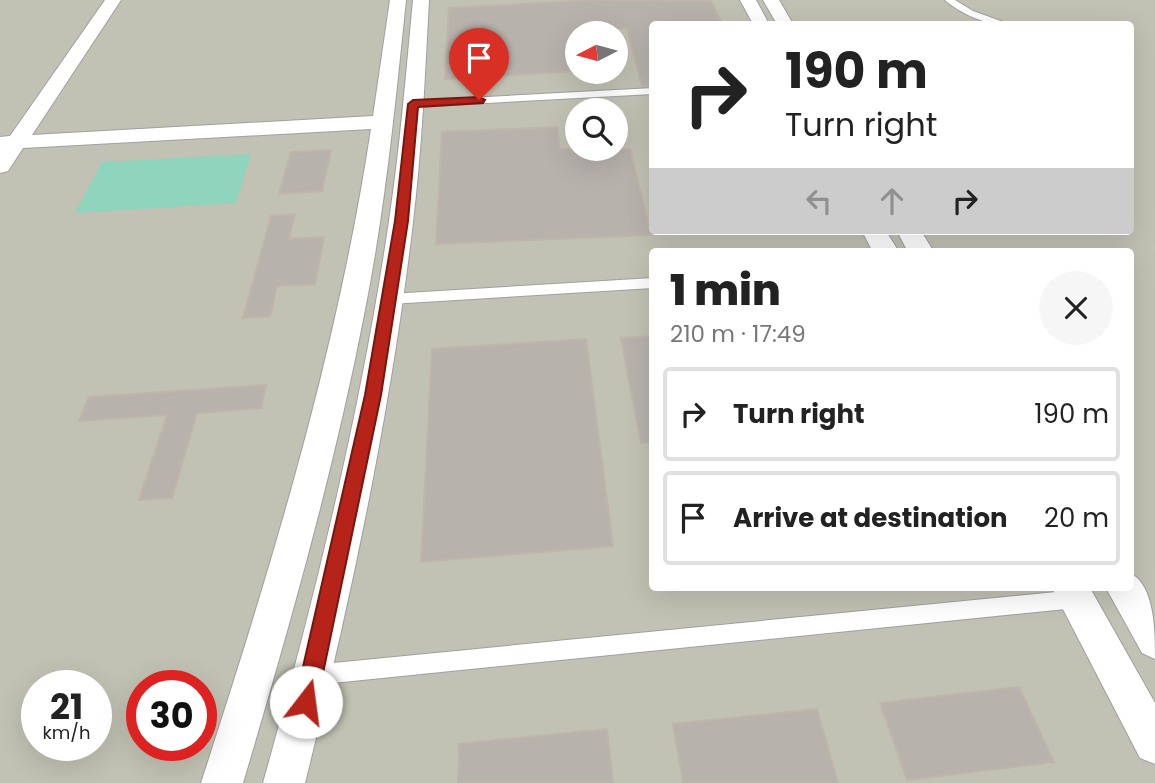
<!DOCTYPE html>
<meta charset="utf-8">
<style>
:root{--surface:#fff;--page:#f6f6f6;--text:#222;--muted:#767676;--line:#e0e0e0}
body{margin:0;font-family:Poppins,sans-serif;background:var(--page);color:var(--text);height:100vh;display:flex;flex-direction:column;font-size:26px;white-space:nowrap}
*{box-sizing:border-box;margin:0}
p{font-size:23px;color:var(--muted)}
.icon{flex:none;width:38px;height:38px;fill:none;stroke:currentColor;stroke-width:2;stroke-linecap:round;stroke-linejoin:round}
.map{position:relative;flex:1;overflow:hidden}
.panel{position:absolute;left:649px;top:248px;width:485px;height:343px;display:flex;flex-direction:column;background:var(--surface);border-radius:7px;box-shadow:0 7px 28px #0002}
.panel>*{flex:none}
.guide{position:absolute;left:649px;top:21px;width:485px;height:214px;border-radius:7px;box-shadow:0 7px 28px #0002;background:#fff;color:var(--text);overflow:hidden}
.needle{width:46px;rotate:264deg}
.buttons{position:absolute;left:565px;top:21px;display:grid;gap:14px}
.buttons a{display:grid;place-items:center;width:63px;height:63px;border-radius:50%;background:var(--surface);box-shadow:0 7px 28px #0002;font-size:35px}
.speed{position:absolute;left:21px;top:670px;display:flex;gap:14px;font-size:35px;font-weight:700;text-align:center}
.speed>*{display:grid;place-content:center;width:91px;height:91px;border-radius:50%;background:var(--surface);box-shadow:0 7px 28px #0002;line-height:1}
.speed small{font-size:18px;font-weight:400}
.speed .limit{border:10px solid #d22;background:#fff;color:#111}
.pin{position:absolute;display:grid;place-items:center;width:60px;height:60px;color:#fff;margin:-72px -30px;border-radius:50% 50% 50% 0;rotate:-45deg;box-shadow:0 0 7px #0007}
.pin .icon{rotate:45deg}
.me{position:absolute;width:77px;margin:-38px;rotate:15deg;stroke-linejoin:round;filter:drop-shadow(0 0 5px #0008)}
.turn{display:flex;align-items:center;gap:24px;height:147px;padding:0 21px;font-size:32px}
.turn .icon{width:91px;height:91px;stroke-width:2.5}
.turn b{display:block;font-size:49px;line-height:60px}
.lanes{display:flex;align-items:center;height:66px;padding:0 21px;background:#0003;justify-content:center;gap:35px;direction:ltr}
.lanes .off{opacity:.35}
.round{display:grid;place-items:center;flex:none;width:74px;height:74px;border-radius:37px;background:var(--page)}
.overview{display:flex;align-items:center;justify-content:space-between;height:119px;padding:0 21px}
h1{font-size:42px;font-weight:800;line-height:52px}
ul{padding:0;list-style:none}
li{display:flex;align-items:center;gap:21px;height:94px;margin:0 14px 10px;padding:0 7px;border:4px solid var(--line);border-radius:7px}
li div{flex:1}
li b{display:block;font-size:26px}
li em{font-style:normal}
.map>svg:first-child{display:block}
.construction{fill:#c1c2b3;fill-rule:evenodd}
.pitch{fill:#8fd4bd}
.building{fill:#b8b2ad;stroke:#bfb5ab;stroke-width:2}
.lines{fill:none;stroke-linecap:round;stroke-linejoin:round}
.lane-casing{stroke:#a0a0a0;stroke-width:2}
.street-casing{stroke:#a0a0a0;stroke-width:2}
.lane{fill:#fff;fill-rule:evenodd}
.street{fill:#fff;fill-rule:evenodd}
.route{fill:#b52319;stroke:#761710;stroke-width:2}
</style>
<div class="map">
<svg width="1155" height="783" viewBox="0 0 1155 783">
<rect width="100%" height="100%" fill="#efede7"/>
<path class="construction" d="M0,0h1155v783h-1155zM653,24h477v207h-477zM578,33h38v39h-38zM578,110h38v39h-38zM653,252h477v336h-477zM37,686h59v60h-59zM142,686h59v60h-59z"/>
<path class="pitch" d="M251,154l-15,49 -161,10 27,-51z"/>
<path class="building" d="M597,0h114l11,24h-69v61l-11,1 -15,-58 -49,3v40l-133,8 4,-71z
M557,127l3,22h70l21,86 -215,9 6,-112z
M331,150l-9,41 -43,3 12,-42z
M295,214l-6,25 35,-2 -9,47 -38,2 -7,30 -27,2 28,-102z
M653,336v106l-12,1 -20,-105z
M586,339l27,207 -192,16 11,-213z
M266,385l-5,23 -64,5 -25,85 -33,2 28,-85 -88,6 10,-24z
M1019,687l35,75 -147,18 -27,-77z
M817,709l21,74h-155l-10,-59z
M607,729l6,54h-155l1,-39z"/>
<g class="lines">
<defs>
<path id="lane" d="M945,0h10l18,11 36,13c-22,2 -48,-10 -64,-24z
M653,88v6l-240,13 -5,-3 5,-3z
M653,278v10l-263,16 -7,-5 7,-5z
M1076,590l7,2 3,7 -3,7 -7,2 -763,77 -7,-3 -3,-7 3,-7 7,-3z"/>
<path id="street" d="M105,0h16l-89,135 341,-19 17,-116h16c-11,106 -21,211 -42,315 -31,159 -75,313 -121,468h-42c70,-215 136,-430 170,-654l-348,19 -15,23 -8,2v-36l10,-1z
M413,0h16c-4,74 -7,148 -16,222 -22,189 -62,376 -108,561h-42c52,-185 98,-372 126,-562 11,-73 17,-147 24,-221z
M740,0h16l13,24h-16z
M763,0h16l14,24h-16z
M862,231h24l13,21h-26z
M897,231h24l13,21h-26z
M1130,573c25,12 25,60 25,86l-13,-6 -36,-65h24z
M1052,588h38l65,115v61l-15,-6z"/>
</defs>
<use href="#lane" class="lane-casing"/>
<use href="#street" class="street-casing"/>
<use href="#lane" class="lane"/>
<use href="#street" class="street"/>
</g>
<path class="route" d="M479,97l6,3 -2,3 -65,4 -10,114 -27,174 -64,307 -4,8 -7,3 -8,-3 -3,-8 70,-307 30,-174 13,-117 5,-4z"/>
</svg>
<div class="buttons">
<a><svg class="needle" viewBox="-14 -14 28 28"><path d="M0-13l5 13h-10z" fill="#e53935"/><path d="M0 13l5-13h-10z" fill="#767676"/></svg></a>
<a><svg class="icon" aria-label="search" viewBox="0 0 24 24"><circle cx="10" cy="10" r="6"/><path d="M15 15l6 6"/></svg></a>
</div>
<div class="speed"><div>21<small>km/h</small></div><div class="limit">30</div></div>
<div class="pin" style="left:479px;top:100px;background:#d93025"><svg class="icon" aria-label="arrive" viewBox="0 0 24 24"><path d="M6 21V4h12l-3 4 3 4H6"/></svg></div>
<svg class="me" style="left:306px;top:702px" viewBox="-20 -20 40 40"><circle r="19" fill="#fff"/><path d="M0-13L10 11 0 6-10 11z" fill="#b52319"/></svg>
<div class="guide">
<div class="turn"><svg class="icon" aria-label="right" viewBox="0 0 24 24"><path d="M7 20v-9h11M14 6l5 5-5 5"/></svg><div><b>190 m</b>Turn right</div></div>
<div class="lanes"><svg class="icon off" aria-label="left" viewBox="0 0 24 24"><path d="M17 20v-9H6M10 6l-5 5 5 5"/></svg><svg class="icon off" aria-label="ahead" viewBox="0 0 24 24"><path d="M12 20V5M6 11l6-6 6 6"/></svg><svg class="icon" aria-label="right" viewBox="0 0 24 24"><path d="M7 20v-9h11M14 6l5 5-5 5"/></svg></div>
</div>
<section class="panel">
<div class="overview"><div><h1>1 min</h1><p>210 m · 17:49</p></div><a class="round"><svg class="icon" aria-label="close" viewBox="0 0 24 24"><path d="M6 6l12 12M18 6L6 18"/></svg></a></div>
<ul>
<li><svg class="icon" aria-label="right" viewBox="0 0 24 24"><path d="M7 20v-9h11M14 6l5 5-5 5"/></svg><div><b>Turn right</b></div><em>190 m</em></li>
<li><svg class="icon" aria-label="arrive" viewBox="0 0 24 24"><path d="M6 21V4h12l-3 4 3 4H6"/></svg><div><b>Arrive at destination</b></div><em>20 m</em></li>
</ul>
</section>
</div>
